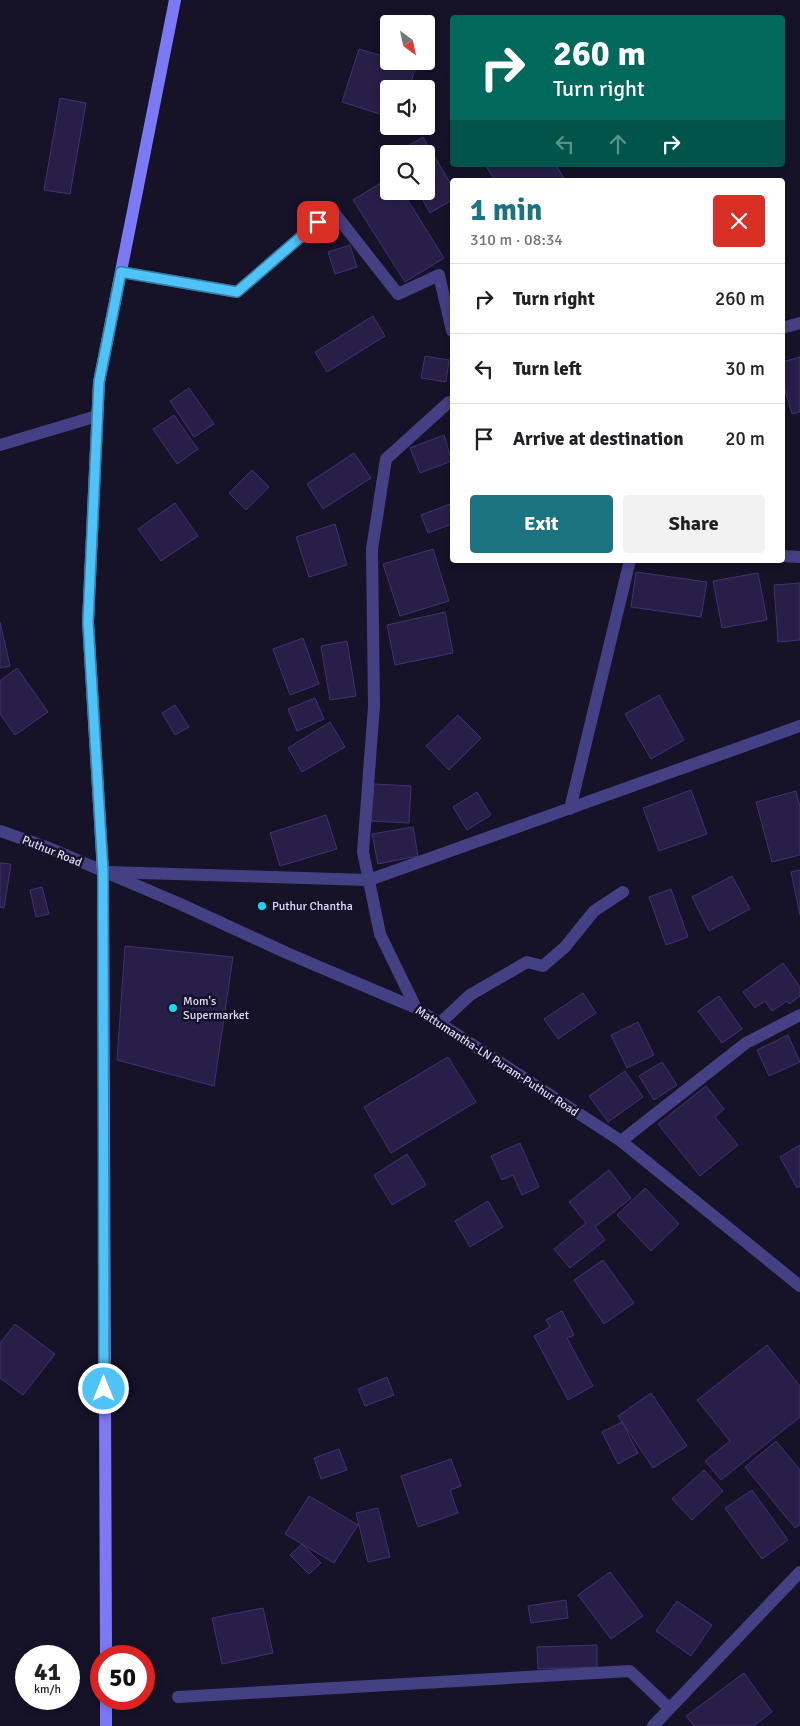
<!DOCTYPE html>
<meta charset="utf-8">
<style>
:root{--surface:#fff;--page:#f2f2f2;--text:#202124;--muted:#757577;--line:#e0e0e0;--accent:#1b7480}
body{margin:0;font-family:Signika,sans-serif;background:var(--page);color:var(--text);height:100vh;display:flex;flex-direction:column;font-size:19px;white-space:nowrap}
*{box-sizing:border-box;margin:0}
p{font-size:16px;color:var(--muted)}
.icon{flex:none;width:28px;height:28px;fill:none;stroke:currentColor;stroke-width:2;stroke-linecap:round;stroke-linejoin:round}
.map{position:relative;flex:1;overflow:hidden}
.panel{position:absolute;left:450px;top:178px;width:335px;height:385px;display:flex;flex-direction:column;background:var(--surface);border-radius:5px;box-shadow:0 2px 8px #0003}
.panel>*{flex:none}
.hud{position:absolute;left:450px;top:15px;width:335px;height:152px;border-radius:5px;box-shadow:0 2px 8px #0003;background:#00695c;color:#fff;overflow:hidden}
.needle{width:32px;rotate:147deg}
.fabs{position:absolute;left:380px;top:15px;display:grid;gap:10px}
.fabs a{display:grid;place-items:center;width:55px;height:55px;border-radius:5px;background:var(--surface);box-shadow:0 2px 8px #0003;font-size:25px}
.speed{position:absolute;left:15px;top:1645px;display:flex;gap:10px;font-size:25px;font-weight:700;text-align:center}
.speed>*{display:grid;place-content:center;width:65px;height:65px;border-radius:50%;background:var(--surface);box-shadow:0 2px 8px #0003;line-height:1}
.speed small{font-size:12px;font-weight:400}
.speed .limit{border:8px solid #d22;background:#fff;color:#111}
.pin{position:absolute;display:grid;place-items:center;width:42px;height:42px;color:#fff;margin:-21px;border-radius:10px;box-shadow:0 2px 8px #0006}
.me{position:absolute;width:55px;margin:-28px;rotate:0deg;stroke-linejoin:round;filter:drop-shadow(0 0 4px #0008)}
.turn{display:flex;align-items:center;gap:18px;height:105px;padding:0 20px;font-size:22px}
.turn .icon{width:65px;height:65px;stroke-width:2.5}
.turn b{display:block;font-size:35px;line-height:42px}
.lanes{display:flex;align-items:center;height:48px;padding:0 20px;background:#0003;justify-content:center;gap:25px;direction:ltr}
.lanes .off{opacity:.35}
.round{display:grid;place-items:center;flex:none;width:52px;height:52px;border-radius:5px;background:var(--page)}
.headline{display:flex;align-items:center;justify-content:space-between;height:85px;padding:0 20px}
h1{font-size:30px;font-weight:800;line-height:38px;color:var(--accent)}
.button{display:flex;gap:10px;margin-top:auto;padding:10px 20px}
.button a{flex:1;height:58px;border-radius:5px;background:var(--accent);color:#fff;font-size:20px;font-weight:800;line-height:58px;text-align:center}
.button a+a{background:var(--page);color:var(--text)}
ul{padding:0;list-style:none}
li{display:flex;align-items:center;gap:15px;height:70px;padding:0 20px;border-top:1px solid var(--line)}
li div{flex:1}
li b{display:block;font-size:19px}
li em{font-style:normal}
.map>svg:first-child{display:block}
.building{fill:#281f48;stroke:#3f3372}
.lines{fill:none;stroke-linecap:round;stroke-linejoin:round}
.minor{stroke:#434084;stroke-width:12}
.tertiary{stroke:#434084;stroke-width:12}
.secondary{stroke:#7c79f7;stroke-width:12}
.route-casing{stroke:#337fa1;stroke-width:12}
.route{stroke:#4fc3f7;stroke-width:9}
.poi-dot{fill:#14daf0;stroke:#161228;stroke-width:2}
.labels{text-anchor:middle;stroke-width:5;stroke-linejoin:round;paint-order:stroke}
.street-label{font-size:12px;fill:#dfdbfd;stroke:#161228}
.poi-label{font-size:12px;fill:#dfdbfd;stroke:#161228;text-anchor:start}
</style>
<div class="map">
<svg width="800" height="1726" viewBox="0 0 800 1726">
<rect width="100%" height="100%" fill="#161228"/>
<path class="building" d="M359,49l30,9v3h10l17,5 -7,23h-20v28l-47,-15z
M60,98l26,5 -16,91 -26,-4z
M423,137l29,49v14l-22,13 -12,-22h8v-37l-31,-1z
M485,165h71l9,15h-70z
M389,178v13h13l42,67 -39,24 -52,-82z
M350,245l7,22 -22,7 -7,-22z
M373,316l12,20 -58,36 -12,-20z
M425,356l24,4 -3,22 -25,-4z
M800,357v55l-8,2 -10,-34v-18z
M189,388l25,36 -20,13 -24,-36z
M174,415l24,34 -21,15 -24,-35z
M444,435l8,26 -32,12 -10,-25z
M354,453l17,25 -48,31 -16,-25z
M252,470l17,17 -23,23 -17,-17z
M175,503l23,33 -37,25 -23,-32z
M450,504l2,7v13l-24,9 -7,-18z
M335,524l12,41 -38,12 -13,-40z
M433,549l16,52 -49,15 -17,-52z
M636,572l71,10 -6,35 -70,-10z
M758,573l9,47 -45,8 -9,-47z
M800,583v57l-22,2 -4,-57z
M445,612l8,41 -58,12 -8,-40z
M0,622l10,44 -10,2z
M303,638l16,46 -29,11 -17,-46z
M347,641l9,55 -26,4 -9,-54z
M17,668l31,44 -33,23 -15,-21v-33z
M659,695l25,45 -33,19 -26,-45z
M315,698l9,21 -27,12 -9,-22z
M175,705l14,22 -14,8 -13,-22z
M458,715l23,23 -32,32 -23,-24z
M330,722l15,25 -43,25 -14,-24z
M374,784l37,2 -2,37 -38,-2z
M691,790l16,44 -48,17 -16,-43z
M796,791l4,16v48l-28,7 -16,-60z
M477,792l14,23 -24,15 -14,-23z
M326,815l11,34 -57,17 -10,-33z
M413,827l5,29 -40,8 -6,-30z
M0,863l11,1 -7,44 -4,-1z
M800,870v45l-9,-43z
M732,876l18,33 -41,22 -17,-34z
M42,887l7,27 -13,3 -6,-27z
M671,889l17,48 -22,8 -17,-48z
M125,946l108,11 -19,129 -97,-26z
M783,963l17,24v9l-11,8 -2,-3 -15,10 -7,-10 -10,7 -12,-16z
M583,993l13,20 -38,26 -14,-20z
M719,996l23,33 -20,14 -24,-32z
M638,1022l16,33 -27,13 -16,-33z
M788,1035l12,27 -31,14 -12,-26z
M448,1057l28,45 -85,51 -27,-46z
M662,1062l15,23 -23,15 -15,-24z
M625,1071l18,26 -35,25 -19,-26z
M706,1086l18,23 -9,8 23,28 -38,31 -42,-52z
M520,1143l19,44 -17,8 -9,-20 -11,5 -11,-24z
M800,1145v41l-3,2 -17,-31z
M407,1154l19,31 -34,20 -18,-30z
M609,1170l22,28 -36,29 10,13 -35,28 -16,-19 32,-26 -17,-21z
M645,1188l34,36 -28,27 -34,-36z
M488,1201l15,26 -33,20 -15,-26z
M603,1260l31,43 -30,21 -30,-44z
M562,1311l12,24 -7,3 26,48 -25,14 -34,-64 16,-9 -4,-7z
M15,1324l40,30 -32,41 -23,-17v-35z
M767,1345l33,41v31l-79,63 -16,-19 25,-20 -33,-41z
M387,1377l7,18 -29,11 -7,-17z
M651,1393l36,53 -34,22 -35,-52z
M622,1422l16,31 -20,11 -16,-32z
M776,1441l24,29v55l-5,3 -50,-61z
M339,1449l8,21 -26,9 -7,-21z
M451,1459l10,27 -11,4 8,23 -40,14 -17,-51z
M704,1470l19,21 -31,29 -20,-21z
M752,1490l36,50 -26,19 -37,-51z
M309,1496l49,29 -24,38 -49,-29z
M378,1508l12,49 -22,5 -12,-49z
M302,1544l19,19 -12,11 -19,-19z
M610,1572l33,44 -32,23 -33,-44z
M566,1600l2,18 -37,5 -3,-17z
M677,1601l35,24 -21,31 -35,-25z
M263,1608l10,45 -51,11 -10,-46z
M597,1645v22l-59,2 -1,-22z
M744,1673l28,39 -19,14h-59l-8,-10z"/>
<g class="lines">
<path class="minor" d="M121,272l116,20 95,-82 66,84 41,-19 13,56
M782,328l18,-5
M0,445l97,-29
M782,556l18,1
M570,809l60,-249
M107,872l262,8 431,-154
M416,1008l-36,-74 -17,-82 11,-146 -2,-157 14,-90 63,-57h3
M439,1024l31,-29 57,-33 16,4 22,-19 29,-36 29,-19
M621,1141l125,-98 54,-28
M178,1697l452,-26 39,37
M653,1726l147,-154"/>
<path class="tertiary" d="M0,831l49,17 129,55 111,51 127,54 205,133 179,145"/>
<path class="secondary" d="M106,1656l-3,-784 -15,-250 11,-240 76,-382
M106,1699v27"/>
</g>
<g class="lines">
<defs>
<path id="route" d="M104,1389l-1,-517 -15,-250 11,-240 22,-110 116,20 81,-70"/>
</defs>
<use href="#route" class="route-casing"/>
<use href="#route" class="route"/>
</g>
<g class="poi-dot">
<circle cx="262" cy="906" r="5"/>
<circle cx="173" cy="1008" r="5"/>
</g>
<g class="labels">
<g class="street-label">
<text transform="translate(52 851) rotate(22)" y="4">Puthur Road</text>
<text transform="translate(497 1061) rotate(33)" y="4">Mattumantha-LN Puram-Puthur Road</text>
</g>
<g class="poi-label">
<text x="272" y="910">Puthur Chantha</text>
<text x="183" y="1005">Mom's<tspan x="183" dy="14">Supermarket</tspan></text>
</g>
</g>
</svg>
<div class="fabs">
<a><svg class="needle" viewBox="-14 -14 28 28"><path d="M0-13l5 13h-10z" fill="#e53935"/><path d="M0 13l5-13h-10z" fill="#757577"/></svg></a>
<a><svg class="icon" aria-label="sound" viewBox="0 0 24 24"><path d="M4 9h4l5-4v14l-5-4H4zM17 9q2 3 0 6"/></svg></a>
<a><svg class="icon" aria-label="search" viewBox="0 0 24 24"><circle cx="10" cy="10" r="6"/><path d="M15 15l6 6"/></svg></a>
</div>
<div class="speed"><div>41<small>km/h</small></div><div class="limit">50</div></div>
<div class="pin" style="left:318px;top:222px;background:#d93025"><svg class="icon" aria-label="arrive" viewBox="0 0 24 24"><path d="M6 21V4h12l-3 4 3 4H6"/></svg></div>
<svg class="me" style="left:104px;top:1389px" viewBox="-20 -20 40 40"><circle r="17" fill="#4fc3f7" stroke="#fff" stroke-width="3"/><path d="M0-11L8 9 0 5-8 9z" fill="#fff"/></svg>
<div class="hud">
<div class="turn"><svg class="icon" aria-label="right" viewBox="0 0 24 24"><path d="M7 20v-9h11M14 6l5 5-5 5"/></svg><div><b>260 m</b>Turn right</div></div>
<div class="lanes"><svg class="icon off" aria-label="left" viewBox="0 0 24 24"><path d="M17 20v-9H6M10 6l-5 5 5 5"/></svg><svg class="icon off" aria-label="ahead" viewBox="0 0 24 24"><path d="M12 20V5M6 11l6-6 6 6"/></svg><svg class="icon" aria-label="right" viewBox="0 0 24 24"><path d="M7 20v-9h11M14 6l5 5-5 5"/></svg></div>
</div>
<section class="panel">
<div class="headline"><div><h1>1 min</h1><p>310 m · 08:34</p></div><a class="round" style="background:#d93025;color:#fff"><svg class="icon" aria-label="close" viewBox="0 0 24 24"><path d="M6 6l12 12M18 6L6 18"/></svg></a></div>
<ul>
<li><svg class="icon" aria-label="right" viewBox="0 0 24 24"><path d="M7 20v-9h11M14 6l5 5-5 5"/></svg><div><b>Turn right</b></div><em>260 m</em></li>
<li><svg class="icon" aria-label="left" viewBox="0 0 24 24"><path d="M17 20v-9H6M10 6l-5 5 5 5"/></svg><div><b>Turn left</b></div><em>30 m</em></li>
<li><svg class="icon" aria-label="arrive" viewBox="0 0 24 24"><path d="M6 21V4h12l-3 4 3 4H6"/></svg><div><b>Arrive at destination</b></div><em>20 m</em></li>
</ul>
<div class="button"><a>Exit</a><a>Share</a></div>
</section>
</div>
